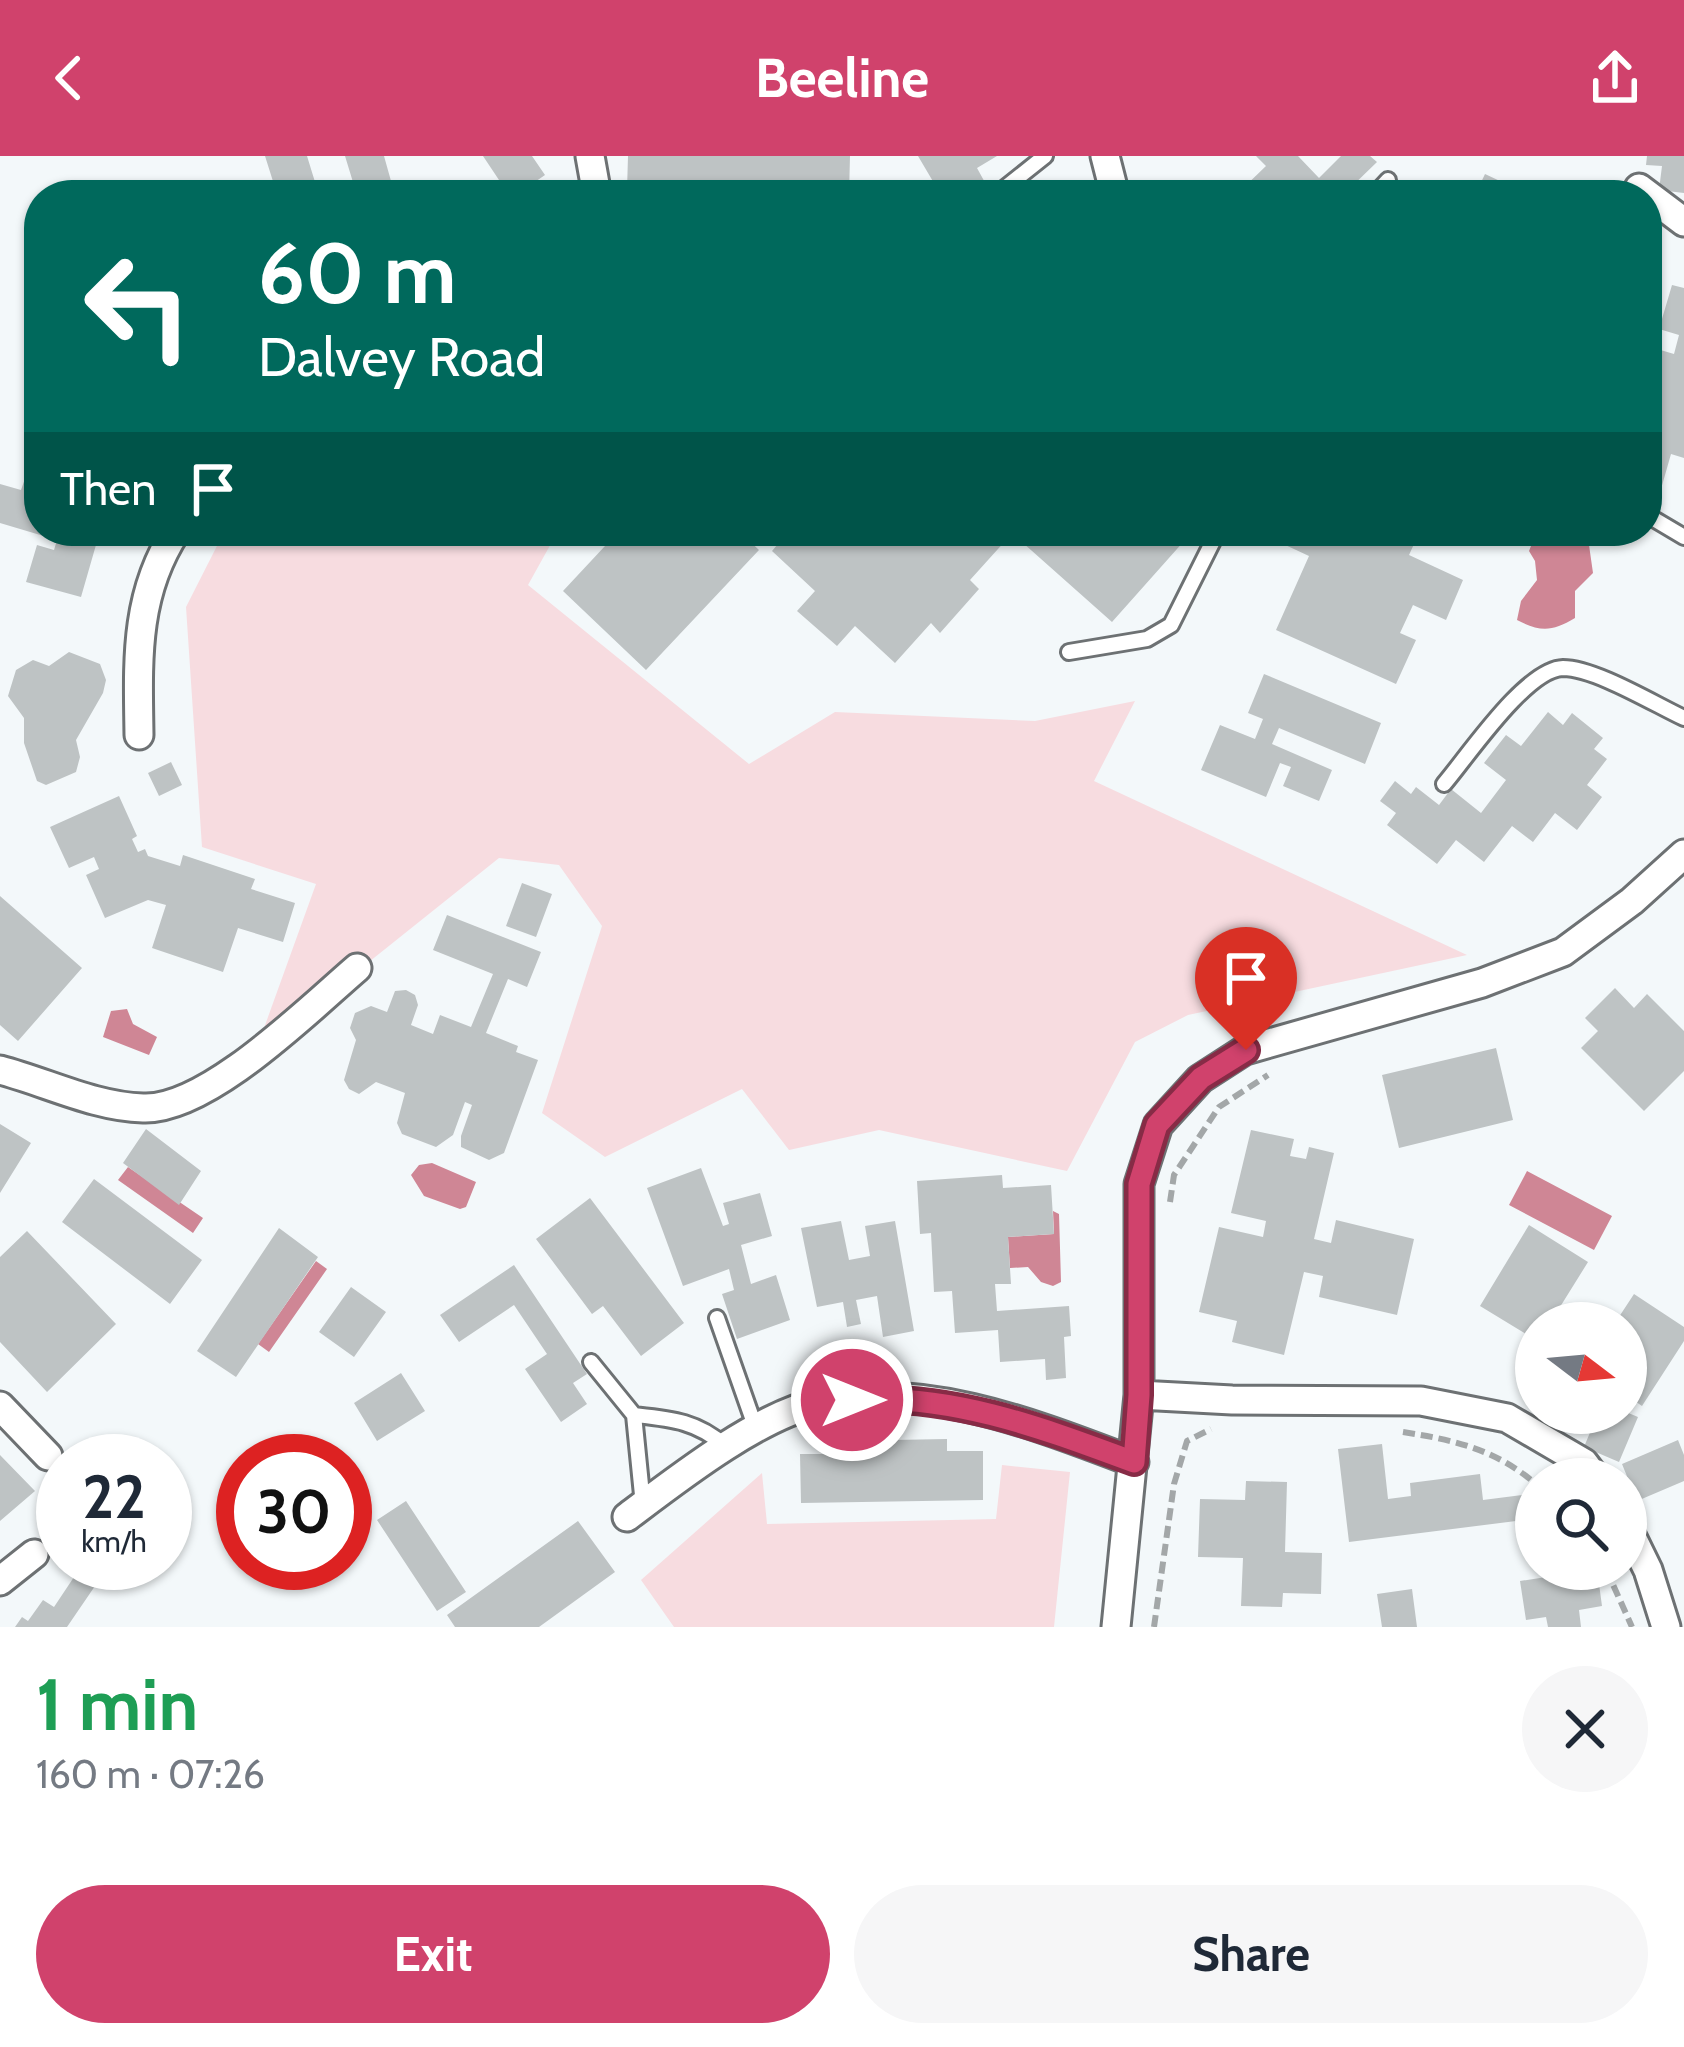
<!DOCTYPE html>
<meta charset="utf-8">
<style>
:root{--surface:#fff;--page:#f6f6f7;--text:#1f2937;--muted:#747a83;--accent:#d0426c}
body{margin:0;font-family:Cabin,sans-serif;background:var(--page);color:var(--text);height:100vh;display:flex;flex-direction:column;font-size:45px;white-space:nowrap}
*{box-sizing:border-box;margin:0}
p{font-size:39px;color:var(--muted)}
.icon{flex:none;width:66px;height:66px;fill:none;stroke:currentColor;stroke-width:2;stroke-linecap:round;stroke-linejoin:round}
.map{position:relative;height:1471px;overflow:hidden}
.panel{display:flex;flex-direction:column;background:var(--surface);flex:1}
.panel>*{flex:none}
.guide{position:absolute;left:24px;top:24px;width:1638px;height:366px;border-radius:48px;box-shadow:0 3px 9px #0004;background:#00695c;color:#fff;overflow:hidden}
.needle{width:78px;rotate:106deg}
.buttons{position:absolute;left:1515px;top:1146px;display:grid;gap:24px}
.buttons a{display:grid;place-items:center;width:132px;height:132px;border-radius:50%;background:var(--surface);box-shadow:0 3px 9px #0004;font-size:60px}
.speed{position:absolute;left:36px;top:1278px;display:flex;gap:24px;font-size:60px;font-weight:700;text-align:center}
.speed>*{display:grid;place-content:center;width:156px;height:156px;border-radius:50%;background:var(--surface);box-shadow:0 3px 9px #0004;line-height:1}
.speed small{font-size:30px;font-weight:400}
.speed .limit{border:18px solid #d22;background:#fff;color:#111}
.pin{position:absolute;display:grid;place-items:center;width:102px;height:102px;color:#fff;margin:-123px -51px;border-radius:50% 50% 50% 0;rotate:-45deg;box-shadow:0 0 12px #0007}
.pin .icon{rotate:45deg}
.me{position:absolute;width:132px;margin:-66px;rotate:90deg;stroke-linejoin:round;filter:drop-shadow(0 0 9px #0008)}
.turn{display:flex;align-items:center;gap:42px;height:252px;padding:0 36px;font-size:54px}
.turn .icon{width:156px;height:156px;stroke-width:2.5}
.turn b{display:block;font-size:84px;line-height:102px}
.then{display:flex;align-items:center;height:114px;padding:0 36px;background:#0003;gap:24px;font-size:45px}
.round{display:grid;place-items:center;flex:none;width:126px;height:126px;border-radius:63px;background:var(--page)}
.overview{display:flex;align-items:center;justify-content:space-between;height:204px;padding:0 36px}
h1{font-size:72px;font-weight:700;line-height:90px;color:#1e9e55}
.action{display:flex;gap:24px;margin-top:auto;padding:24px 36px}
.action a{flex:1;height:138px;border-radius:72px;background:var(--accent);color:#fff;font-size:48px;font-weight:700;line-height:138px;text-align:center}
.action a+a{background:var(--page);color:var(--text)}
header{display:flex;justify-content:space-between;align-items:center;height:156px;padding:0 36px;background:var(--accent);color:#fff;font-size:54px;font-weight:700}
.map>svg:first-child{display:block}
.green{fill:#f7dce0}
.water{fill:#cf8695}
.building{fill:#bec3c4}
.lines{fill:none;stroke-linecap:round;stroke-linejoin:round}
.lane-casing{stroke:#6d7173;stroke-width:20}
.street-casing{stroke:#6d7173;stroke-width:33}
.path{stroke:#a3a7a8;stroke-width:6;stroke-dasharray:12 6;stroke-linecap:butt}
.lane{stroke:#fff;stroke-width:14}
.street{stroke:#fff;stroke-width:27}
.route-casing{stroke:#872b46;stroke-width:30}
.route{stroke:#d0426c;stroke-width:21}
</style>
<header><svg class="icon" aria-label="back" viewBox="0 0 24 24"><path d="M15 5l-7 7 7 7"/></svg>Beeline<svg class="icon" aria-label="share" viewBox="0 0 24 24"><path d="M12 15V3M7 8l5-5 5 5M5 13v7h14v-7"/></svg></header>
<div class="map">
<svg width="1684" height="1471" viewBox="0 0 1684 1471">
<rect width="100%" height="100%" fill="#f3f8fa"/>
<path class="green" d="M230,375h328l-30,54 221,179 86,-52 200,9 100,-20 -41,80 373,174 -279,60 -53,27 -68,129 -188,-41 -90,20 -47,-61 -137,68 -63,-44 60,-187 -43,-61 -60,-7 -244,195 61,-169 -114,-37 -16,-240 35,-69z
M1002,1309l68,7 -16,155h-380l-33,-47 121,-107 5,51 229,-5z"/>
<path class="water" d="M1537,375h32l19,7 5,35 -18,18v27c-23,14 -35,14 -58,2l4,-19 16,-21 -2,-19 -6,-10z
M127,853l6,15 24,13 -8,18 -46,-18 8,-26z
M432,1007l44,19 -10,25 -6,2 -36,-13 -13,-21 8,-10z
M128,1011l75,51 -10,15 -75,-53z
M1527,1015l85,45 -18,34 -85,-45z
M1053,1055l6,3 2,68 -8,4 -12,-4 -13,-15 -18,1 -2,-31 46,-3z
M316,1105l11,8 -58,83 -11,-8z"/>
<path class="building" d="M265,0h42l8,26 -38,12z
M345,0h39l7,25 -35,11z
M483,0h49l13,19 -29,20h-7z
M628,0h222l-1,39 -222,-5z
M918,0h79l-20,12 11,20 -12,7h-35z
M1256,0h42l21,22 22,-22h29l7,6 -34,33h-107l30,-29z
M1647,0h37v37l-25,-3 3,-24 -16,-1z
M1485,18l45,21h-55z
M1672,129l12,3v170l-13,-4 -10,35 -14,-4v-139l27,8 5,-19 -20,-6z
M28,314l11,3v58h61l-19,66 -55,-15 11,-37 17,5 3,-10 -57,-17v-39l21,6z
M619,375h120l20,19 -113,120 -83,-79z
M789,375h209l9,8 -37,41 9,9 -39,44 -9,-10 -36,40 -40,-37 -18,20 -40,-35 18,-20 -43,-40z
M1015,375h178l-81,91 -99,-88z
M1286,375h134l-11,24 54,25 -17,40 -33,-15 -13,28 16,7 -20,44 -120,-54 33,-74 -28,-13z
M69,496l31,12 6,16 -3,13 -27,47 4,17 -4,15 -30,13 -9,-4 -13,-38v-25l-16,-22 8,-26 17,-10 16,6z
M1264,518l117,49 -16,41 -86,-36 -7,16 60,26 -13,31 -36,-15 8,-19 -11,-4 -14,34 -65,-27 19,-45 35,14 8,-20 -15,-6z
M1548,556l15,13 9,-12 31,25 -9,11 13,10 -20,26 15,12 -25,33 -22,-17 -22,29 -21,-16 -28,36 -28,-22 -19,24 -50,-39 9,-12 -16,-12 15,-20 16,13 5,-7 23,18 12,-16 30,24 25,-33 -22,-17 22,-28 15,11z
M171,606l11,23 -23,11 -11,-23z
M119,640l18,40 -5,3 6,13 7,-3 3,7 32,10 3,-11 72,24 -4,10 44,14 -12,39 -45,-14 -15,44 -71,-24 14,-43 -18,-5 -43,18 -19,-43 13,-6 -5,-12 -25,11 -19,-41z
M522,727l30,11 -16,43 -30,-11z
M0,740l82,72 -64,73 -18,-16z
M447,759l94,37 -14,35 -19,-8 -22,54 32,13 -2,6 22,8 -34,93 -15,7 -28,-13v-11l11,-31 -7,-3 -12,33 -17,12 -34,-13 -5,-11 8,-30 -29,-11 -17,12 -10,-5 -5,-9 12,-40 -6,-12 5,-15 16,-7 16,6 8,-21 11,-1 9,5 3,10 -7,20 22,9 7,-19 31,12 22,-53 -60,-24z
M1615,832l19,20 13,-14 37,37v40l-40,40 -63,-63 17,-17 -13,-13z
M1496,892l17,72 -114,28 -17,-73z
M0,968l31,19 -31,50z
M146,973l55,42 -22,34 -56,-42z
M1251,974l43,9 -4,17 16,3 3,-12 25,6 -20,86 17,4 5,-23 78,19 -17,76 -78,-18 4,-21 -19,-4 -20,83 -52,-13 5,-21 -38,-9 20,-85 44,10 3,-16 -35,-8z
M701,1012l22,58 6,-2 -6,-21 37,-10 12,43 -31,9 10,39 25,-9 14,45 -53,19 -15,-45 12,-4 -5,-21 -46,17 -36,-98z
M1002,1019l1,13 48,-3 3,49 -46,3 3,47h-16l2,27 72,-5 2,30 -7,1 2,41 -20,2 -1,-21 -45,3 -2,-32 -43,3 -3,-42 -18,1 -3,-59 -11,1 -3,-53z
M94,1023l108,81 -32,44 -108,-82z
M590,1042l94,125 -43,33 -38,-50 -11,8 -56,-75z
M841,1065l8,39 21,-4 -5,-30 30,-5 19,110 -31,6 -6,-41 -21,4 5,24 -14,3 -4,-25 -26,5 -16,-79z
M1529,1069l59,37 -33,53 13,8h-32v17l-56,-34z
M279,1072l39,29 -82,120 -39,-26z
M27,1075l89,93 -69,68 -47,-50v-85z
M514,1109l73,109 -14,9 14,21 -26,18 -36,-53 22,-15 -33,-49 -55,37 -19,-27z
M351,1131l35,25 -32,45 -35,-25z
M1634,1138l50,33v14l-42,65 -16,-11v-72h-11z
M401,1217l24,38 -48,30 -23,-38z
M1626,1256l12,5 -19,45 -35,-15 14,-34z
M947,1283v12h36v49l-182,3 -1,-49h38v-13z
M1678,1284l6,15v26l-47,20 -15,-37z
M1382,1288l6,55 23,-3 -1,-13 70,-9 3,26 46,-6 3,25 -183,23 -11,-93z
M0,1299l35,36 -35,30z
M1246,1325l41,1 -2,70 37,1 -1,41 -38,-1 -1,14 -41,-1 2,-48 -45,-1 2,-58 45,1z
M406,1345l60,91 -29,19 -60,-91z
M578,1365l37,51 -76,55h-84l-8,-12z
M1597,1413l5,37 -23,4 2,17h-33l-2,-10 -20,3 -6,-39z
M76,1418l19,12 -28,41h-52l7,-10 6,4 15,-21 11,7z
M1412,1433l5,38h-35l-5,-33z"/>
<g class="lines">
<defs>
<path id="lane" d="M996,39l49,-39
M1374,39l14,-15
M1647,359l37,22
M1069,496l78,-13 24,-14 47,-94
M1444,628c24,-28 82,-115 119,-116 32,0 91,36 121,50
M717,1162l39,111
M591,1206l43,53 9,90
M634,1259c37,4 63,6 91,31"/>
<path id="street" d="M590,0l7,39
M1105,0l10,39
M1639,32l45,34
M139,579c-1,-73 -5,-140 37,-204
M0,914c46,12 95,37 143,38 64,3 166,-99 214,-140
M1139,1239l93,5 189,1 86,17 77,45 12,16
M0,1250l48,50
M627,1361c49,-37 132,-102 191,-114 107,-23 218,22 316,59
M1626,1369l22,45 18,57
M0,1425l34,-27
M1116,1471l23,-232v-211l19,-59 42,-46 45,-29 237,-67 81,-31 69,-51 52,-47"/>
</defs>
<use href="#lane" class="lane-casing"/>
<use href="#street" class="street-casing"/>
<path class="path" d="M1170,1046l4,-27 45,-68 49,-32
M1403,1276c51,8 92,17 133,52
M1606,1413l26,58
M1154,1471l20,-143 13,-43 24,-12"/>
<use href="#lane" class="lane"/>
<use href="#street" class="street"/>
</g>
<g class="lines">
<defs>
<path id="route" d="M852,1244c99,-7 190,28 282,62l5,-67v-211l18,-59 44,-47 45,-28"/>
</defs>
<use href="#route" class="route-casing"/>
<use href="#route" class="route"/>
</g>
</svg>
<div class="buttons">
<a><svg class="needle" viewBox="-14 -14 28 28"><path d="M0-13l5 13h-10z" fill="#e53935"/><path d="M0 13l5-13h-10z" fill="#747a83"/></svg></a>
<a><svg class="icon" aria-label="search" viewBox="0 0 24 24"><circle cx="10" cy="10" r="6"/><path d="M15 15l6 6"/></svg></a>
</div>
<div class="speed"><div>22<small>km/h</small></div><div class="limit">30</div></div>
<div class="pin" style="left:1246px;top:894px;background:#d93025"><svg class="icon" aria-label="arrive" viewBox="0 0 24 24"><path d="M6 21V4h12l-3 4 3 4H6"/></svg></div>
<svg class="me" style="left:852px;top:1244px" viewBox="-20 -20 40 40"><circle r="17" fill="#d0426c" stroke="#fff" stroke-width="3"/><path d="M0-11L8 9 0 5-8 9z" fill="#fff"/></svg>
<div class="guide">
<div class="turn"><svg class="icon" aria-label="left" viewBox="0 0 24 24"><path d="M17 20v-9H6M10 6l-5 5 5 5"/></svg><div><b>60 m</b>Dalvey Road</div></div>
<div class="then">Then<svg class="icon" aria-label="arrive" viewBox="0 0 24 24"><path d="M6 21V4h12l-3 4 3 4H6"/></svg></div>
</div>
</div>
<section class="panel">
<div class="overview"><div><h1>1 min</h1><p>160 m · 07:26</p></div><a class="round"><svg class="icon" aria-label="close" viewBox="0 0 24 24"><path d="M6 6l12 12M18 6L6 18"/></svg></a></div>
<div class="action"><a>Exit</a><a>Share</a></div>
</section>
